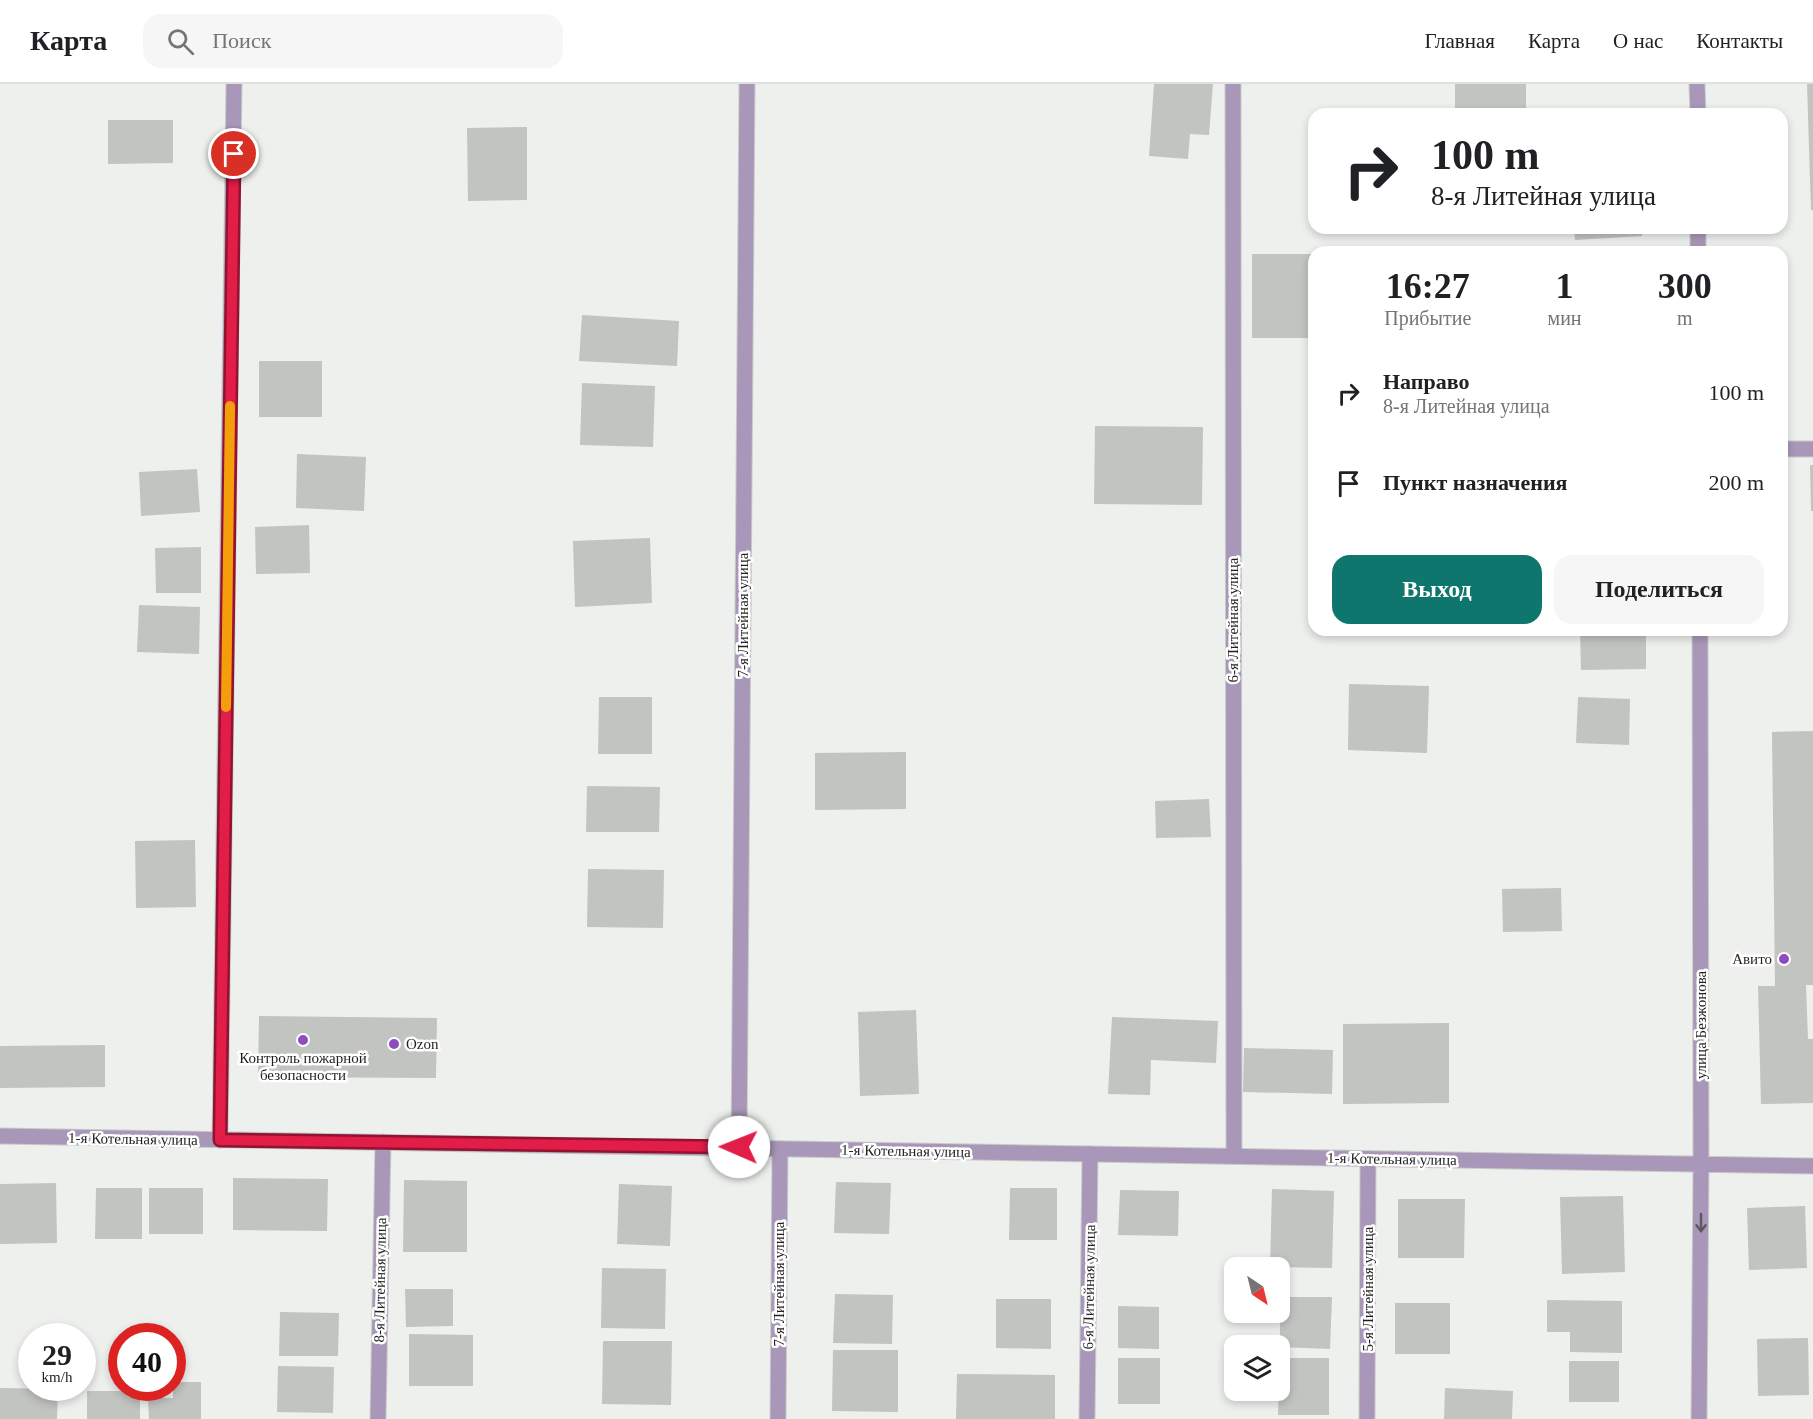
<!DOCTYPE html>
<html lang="ru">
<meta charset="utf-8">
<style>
:root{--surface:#fff;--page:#f6f6f6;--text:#202124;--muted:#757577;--line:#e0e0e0;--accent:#0f766e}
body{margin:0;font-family:Georgia,serif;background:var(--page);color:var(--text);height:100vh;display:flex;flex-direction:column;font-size:22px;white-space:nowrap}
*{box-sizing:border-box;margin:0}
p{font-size:20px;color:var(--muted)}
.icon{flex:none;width:33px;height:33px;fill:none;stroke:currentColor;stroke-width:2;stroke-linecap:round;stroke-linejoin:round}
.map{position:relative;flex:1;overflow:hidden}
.drawer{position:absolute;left:1308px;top:162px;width:480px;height:390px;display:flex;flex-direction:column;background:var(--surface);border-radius:18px;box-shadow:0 3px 9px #0003}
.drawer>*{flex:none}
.banner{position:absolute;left:1308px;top:24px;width:480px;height:126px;border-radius:18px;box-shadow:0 3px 9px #0003;background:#fff;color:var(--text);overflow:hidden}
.needle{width:39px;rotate:145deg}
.tools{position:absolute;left:1224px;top:1173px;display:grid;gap:12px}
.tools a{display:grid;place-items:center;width:66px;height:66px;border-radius:12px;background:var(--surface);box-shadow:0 3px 9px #0003;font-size:30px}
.speed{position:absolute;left:18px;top:1239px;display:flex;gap:12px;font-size:30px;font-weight:700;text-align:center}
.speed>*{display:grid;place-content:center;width:78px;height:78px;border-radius:50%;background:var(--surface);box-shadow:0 3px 9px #0003;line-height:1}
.speed small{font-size:15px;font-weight:400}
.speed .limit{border:9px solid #d22;background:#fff;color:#111}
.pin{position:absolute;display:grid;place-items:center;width:51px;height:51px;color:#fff;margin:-26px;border:3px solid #fff;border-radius:50%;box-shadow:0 2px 6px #0007}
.me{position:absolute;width:66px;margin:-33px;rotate:271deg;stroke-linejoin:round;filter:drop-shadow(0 0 4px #0008)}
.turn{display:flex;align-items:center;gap:21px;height:126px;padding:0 24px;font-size:27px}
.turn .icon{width:78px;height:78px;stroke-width:2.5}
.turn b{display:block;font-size:42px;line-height:51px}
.eta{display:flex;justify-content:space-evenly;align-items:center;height:102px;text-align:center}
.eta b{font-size:36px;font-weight:700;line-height:42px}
.button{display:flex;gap:12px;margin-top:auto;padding:12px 24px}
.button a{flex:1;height:69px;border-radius:18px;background:var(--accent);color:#fff;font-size:24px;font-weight:700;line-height:69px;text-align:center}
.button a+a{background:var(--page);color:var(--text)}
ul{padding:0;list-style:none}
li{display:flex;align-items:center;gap:18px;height:90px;padding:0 24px}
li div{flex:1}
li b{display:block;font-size:22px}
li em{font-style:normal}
header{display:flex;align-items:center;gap:36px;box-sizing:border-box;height:84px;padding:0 30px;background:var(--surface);border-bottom:2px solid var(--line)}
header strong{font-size:28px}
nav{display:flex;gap:33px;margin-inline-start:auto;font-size:21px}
.search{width:420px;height:54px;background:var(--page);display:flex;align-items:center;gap:15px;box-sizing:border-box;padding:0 21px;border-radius:18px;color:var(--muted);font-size:22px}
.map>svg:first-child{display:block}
.building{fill:#c1c4c0}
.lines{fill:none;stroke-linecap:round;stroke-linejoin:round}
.service-casing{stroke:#c8cbc7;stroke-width:17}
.minor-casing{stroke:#c8cbc7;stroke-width:17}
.tertiary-casing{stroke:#c8cbc7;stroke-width:17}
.service{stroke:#a997b9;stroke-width:15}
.minor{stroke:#a997b9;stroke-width:15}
.tertiary{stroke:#a997b9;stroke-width:15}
.oneway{stroke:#5d5664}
.route-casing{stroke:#92132f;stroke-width:15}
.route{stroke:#e11d48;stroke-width:10}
.slow{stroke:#f59e0b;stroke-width:10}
.poi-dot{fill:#904bbf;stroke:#fff;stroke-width:2}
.labels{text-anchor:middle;stroke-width:5;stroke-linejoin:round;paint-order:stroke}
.street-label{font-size:15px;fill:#1f201e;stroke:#fff}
.poi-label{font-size:15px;fill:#1f201e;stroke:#fff;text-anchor:end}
</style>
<header>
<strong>Карта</strong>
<div class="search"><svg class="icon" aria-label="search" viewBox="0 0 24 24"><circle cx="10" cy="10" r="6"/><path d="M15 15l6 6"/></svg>Поиск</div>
<nav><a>Главная</a><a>Карта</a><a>О нас</a><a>Контакты</a></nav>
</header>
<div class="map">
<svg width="1813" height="1335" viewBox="0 0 1813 1335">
<rect width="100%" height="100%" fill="#edf0ec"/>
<path class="building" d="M1154,0h59l-4,51 -19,-1 -2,25 -39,-3z
M1455,0h71v30h-71z
M1807,0h6v126h-2z
M108,36h65v43l-65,1z
M527,43v73l-59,1 -1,-73z
M1574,144h68v8l-67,4z
M1252,170h62v40h-4v44h-58z
M582,231l97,6 -2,45 -98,-5z
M259,277h63v56h-63z
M582,299l73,3 -2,61 -73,-2z
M1095,342l108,1 -1,78 -108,-1z
M297,370l69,3 -2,54 -68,-3z
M1810,381h3v46h-2z
M197,385l3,43 -59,4 -2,-44z
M309,441l1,48 -54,1 -1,-47z
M650,454l2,65 -77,4 -2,-66z
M201,463v46h-45l-1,-45z
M139,521l61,2 -1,47 -62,-2z
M1580,546h66v39l-65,1z
M1349,600l80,2 -2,67 -79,-3z
M599,613h53v57h-54z
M1578,613l52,2 -1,46 -53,-2z
M1813,647v254h-7l2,54h5v64l-52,1 -3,-118h17l-3,-254z
M906,668v57l-91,1v-57z
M587,702l73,1 -1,45h-73z
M1209,715l2,38 -55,1 -1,-37z
M195,756l1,67 -60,1 -1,-67z
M588,785l76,1 -1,58 -76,-1z
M1561,804l1,43 -59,1 -1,-43z
M916,926l3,84 -59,2 -2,-84z
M259,932l178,2 -1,60 -178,-1z
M1112,933l106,4 -2,42 -65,-3 -1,35 -42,-1z
M1449,939v80l-106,1v-80z
M105,961v42l-105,1v-42z
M1244,964l89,2 -1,44 -89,-2z
M233,1094l95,1 -1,52 -94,-1z
M404,1096l63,1v71h-64z
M836,1098l55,1 -2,51 -55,-1z
M56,1099l1,60 -57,1v-60z
M619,1100l53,2 -2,60 -53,-2z
M96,1104h46v51h-47z
M149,1104h54v46h-54z
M1010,1104h47v52h-48z
M1272,1105l62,2 -2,77 -62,-1z
M1120,1106l59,1 -1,45 -60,-1z
M1623,1112l2,76 -63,2 -2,-77z
M1398,1115h67l-1,59h-66z
M1805,1122l2,62 -58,2 -2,-62z
M602,1184l64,1 -1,60 -64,-1z
M405,1205h48v37l-47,1z
M835,1210l58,1 -1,49 -59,-1z
M1280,1213h52l-2,52 -50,-2z
M996,1215h55v50l-55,-1z
M1547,1216l75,1v52l-52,-1v-20h-23z
M1395,1219h55v51h-55z
M1118,1222l41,1v42l-41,-1z
M280,1228l59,1 -1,43h-59z
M409,1250l64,1v51h-64z
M1808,1254l1,57 -51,1 -1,-57z
M603,1257h69l-1,64 -69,-1z
M833,1266h65v62l-66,-1z
M1118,1274h42v46h-42z
M1280,1274h49v57h-51z
M1569,1277h50v41h-50z
M278,1282l56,1 -1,46 -56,-1z
M957,1290l98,1v44h-99z
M173,1298h28v37h-52l-1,-21h25z
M0,1304l58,1 -1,30h-57z
M1445,1304l68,3 -1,28h-68z
M87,1307h53v28h-53z"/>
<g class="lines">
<defs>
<path id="service" d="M1782,365h31"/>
<path id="minor" d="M1233,0l1,1072
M220,1056l14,-1056
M739,1063l8,-1063
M378,1335l5,-277
M778,1335l2,-270
M1087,1335l3,-265
M1367,1335l1,-260"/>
<path id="tertiary" d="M1697,0l1,30
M1698,144v24
M0,1052l1813,30
M1699,1335l2,-254 -1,-535"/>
</defs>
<use href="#service" class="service-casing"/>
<use href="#minor" class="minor-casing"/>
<use href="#tertiary" class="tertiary-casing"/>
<use href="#service" class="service"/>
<use href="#minor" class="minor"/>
<use href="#tertiary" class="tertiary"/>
</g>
<defs><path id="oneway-shaft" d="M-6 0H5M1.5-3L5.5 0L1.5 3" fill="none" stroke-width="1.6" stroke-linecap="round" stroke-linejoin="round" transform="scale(1.5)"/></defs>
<use class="oneway" href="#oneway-shaft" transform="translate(1701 1139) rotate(90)"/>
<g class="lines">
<defs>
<path id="route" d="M234,70l-14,986 519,7"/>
</defs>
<use href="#route" class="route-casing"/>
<use href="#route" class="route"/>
<path class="slow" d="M226,623l4,-301"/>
</g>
<g class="poi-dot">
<circle cx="1784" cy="875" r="6"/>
<circle cx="303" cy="956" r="6"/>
<circle cx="394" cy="960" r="6"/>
</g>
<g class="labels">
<g class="street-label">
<text transform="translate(743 531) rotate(-90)" y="5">7-я Литейная улица</text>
<text transform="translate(1233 536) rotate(-90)" y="5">6-я Литейная улица</text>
<text transform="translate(1701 941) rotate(-90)" y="5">улица Безжонова</text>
<text transform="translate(133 1055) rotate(1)" y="5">1-я Котельная улица</text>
<text transform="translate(906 1067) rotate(1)" y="5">1-я Котельная улица</text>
<text transform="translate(1392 1075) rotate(1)" y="5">1-я Котельная улица</text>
<text transform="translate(380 1196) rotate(-89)" y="5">8-я Литейная улица</text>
<text transform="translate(779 1200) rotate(-90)" y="5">7-я Литейная улица</text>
<text transform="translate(1089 1203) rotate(-89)" y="5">6-я Литейная улица</text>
<text transform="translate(1368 1205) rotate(-90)" y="5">5-я Литейная улица</text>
</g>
<g class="poi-label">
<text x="1772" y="880">Авито</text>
<text x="406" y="965" text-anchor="start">Ozon</text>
<text x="303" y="979" text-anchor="middle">Контроль пожарной<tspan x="303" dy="17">безопасности</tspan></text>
</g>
</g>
</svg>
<div class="tools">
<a><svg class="needle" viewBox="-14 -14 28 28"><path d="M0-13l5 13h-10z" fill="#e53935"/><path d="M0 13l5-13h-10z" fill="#757577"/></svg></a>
<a><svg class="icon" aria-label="layers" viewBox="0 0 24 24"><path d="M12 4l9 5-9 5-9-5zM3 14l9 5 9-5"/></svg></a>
</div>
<div class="speed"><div>29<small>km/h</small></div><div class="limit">40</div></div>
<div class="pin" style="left:234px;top:70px;background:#d93025"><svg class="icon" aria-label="arrive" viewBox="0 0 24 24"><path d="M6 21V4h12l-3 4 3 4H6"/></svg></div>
<svg class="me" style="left:739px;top:1063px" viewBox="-20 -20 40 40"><circle r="19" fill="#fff"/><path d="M0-13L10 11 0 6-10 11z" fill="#e11d48"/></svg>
<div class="banner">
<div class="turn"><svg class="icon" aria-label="right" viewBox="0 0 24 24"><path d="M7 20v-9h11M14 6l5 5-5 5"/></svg><div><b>100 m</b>8-я Литейная улица</div></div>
</div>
<section class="drawer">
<div class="eta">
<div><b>16:27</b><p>Прибытие</p></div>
<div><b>1</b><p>мин</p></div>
<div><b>300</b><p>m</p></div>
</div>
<ul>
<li><svg class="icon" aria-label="right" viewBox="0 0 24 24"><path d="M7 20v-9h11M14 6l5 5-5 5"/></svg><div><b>Направо</b><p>8-я Литейная улица</p></div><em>100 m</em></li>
<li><svg class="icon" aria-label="arrive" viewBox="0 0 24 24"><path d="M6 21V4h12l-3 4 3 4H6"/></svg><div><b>Пункт назначения</b></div><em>200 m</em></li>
</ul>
<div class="button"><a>Выход</a><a>Поделиться</a></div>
</section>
</div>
